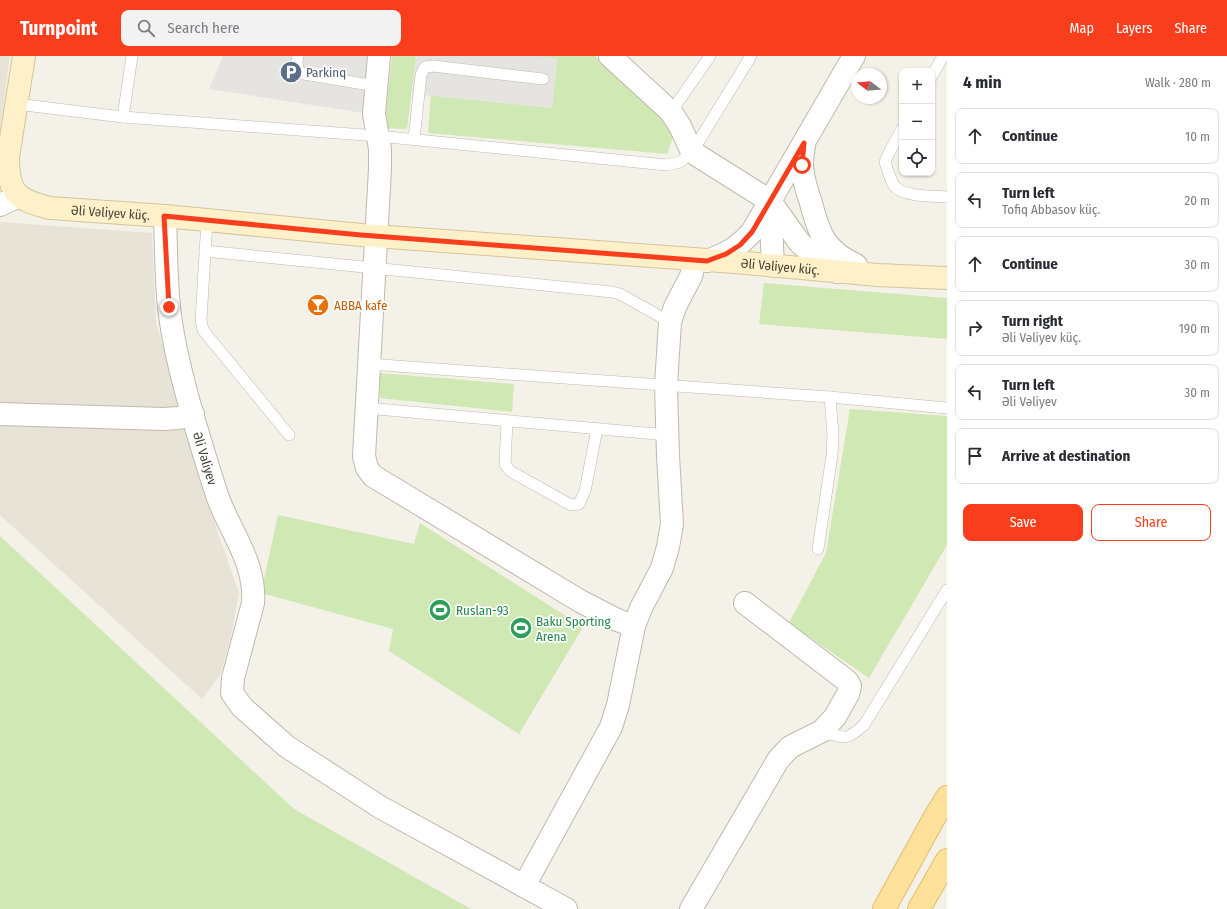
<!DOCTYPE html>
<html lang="en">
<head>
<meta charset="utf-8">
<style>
	:root { --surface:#fff; --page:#f2f2f3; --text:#2b2b33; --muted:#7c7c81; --line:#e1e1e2; --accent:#f83e1d }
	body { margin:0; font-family:"Fira Sans Condensed",sans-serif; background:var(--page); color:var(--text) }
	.controls { position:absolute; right:12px; top:12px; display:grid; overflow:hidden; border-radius:8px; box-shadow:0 1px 3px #0004 }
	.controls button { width:36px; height:36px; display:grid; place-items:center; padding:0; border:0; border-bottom:1px solid var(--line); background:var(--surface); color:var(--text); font:20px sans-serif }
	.compass { position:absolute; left:851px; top:12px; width:36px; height:36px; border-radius:50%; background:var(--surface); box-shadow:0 1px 3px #0004; rotate:286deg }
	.stop { position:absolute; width:12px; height:12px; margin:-9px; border:3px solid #f83e1d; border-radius:50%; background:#fff }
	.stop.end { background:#f83e1d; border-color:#fff; box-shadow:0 1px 4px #0008 }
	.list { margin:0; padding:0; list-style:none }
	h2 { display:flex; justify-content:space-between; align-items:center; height:52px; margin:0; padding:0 16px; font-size:17px }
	h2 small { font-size:13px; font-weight:400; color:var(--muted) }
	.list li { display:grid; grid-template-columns:26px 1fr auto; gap:12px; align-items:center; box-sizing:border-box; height:56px; margin:0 8px 8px; padding:0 8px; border:1px solid var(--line); border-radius:8px }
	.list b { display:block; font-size:15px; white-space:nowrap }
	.list p { margin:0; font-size:13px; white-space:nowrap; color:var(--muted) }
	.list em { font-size:13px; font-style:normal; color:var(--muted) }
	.actions { display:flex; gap:8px; padding:12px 16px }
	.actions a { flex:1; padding:9px 0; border:1px solid var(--accent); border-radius:8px; text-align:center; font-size:14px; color:var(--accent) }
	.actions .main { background:var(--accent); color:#fff }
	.icon { flex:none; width:22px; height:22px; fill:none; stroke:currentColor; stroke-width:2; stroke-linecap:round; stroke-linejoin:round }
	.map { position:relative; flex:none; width:947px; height:853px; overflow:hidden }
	header { display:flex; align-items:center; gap:24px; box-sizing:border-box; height:56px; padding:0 20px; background:var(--accent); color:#fff }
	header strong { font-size:19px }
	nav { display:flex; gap:22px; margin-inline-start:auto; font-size:14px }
	.search { width:280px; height:36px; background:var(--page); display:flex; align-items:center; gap:10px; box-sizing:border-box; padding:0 14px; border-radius:8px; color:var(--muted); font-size:15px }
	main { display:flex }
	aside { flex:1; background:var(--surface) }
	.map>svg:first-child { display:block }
</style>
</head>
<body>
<header>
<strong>Turnpoint</strong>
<div class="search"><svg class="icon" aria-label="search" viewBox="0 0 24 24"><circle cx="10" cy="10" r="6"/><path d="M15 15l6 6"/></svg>Search here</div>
<nav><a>Map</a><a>Layers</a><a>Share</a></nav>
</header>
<main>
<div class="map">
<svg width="947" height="853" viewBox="0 0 947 853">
	<rect width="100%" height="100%" fill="#f4f1e9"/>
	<!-- residential -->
	<g fill="#e8e3d7">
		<polygon points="0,0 10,0 0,74"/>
		<polygon points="0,166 152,177 156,267 217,474 239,537 230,585 220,619 202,643 0,459"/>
	</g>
	<!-- green -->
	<g fill="#d0e8b3">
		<polygon points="392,0 416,0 407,73 384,72"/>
		<polygon points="532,0 595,0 660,58 673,81 667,98 428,77 431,39 552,52 557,3"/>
		<polygon points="764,227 947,242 947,283 759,268"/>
		<polygon points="379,317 514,328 512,356 380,342"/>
		<polygon points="850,353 947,360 947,489 869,622 789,567 826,497"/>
		<polygon points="278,459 414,488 420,467 583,571 519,678 389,595 393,573 261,537"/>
		<polygon points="0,480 294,753 471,853 0,853"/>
	</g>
	<!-- parking -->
	<g fill="#e6e4e1">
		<polygon points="223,0 367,0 364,57 209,33"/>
		<polygon points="416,0 532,0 557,2 552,52 412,38"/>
	</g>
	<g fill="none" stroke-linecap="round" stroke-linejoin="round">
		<!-- lane casing -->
		<g stroke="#c0b9ac" stroke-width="12">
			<g id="lane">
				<polyline points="298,0 297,7 298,14 304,18 376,30"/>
				<polyline points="932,20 943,0"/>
				<polyline points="16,48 123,61 378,80 666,109 680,106 692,96 751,0"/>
				<polyline points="671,56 710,0"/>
				<polyline points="123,61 132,0"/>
				<path d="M902,73L890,95L885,106C887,112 891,125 894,130C904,141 933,140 947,141"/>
				<polyline points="414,83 421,19 425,11 433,10 543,23"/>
				<polyline points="207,164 201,264 203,274 289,379"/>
				<polyline points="205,195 612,236 620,238 670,266"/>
				<polyline points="368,308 830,341 947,352"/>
				<polyline points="366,352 668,379"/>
				<polyline points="507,365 505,408 510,415 571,449 579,448 585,435 597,373"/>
				<polyline points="818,493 832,399 833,378 830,341"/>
				<path d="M822,675C845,683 846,685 864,669L947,534"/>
			</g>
		</g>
		<!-- street casing -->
		<g stroke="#c0b9ac" stroke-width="24">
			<g id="street">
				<polyline points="379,0 374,58 380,93 380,113 364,400 367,412 373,420 580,545 617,564 634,570"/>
				<polyline points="610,0 671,56 680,70 692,96 770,145 799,186 813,199 837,216"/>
				<path d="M804,90C803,96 802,102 802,108C802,121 807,135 811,147C819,178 825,195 856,209"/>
				<polyline points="770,146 773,210"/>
				<polyline points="0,149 19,140"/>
				<path id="s1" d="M165,160C166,190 166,221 169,251C173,288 183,325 193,361C201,388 209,415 218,442C231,477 256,507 253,547L233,622L232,637L242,651L286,690L380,751L566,853"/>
				<path d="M707,205C728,197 736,193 752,176L854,0"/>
				<polyline points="0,358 163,363 179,362 193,358"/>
				<polyline points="524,830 611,671 618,649 634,570 641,552 662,512 668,491 672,468 668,400 666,329 670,266 675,251 691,220 695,204"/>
				<polyline points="691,853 778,704 790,691 822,675 835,661 848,638 850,630 847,625 745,547"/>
			</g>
		</g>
		<!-- secondary casing -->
		<g stroke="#d4c599" stroke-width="24">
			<g id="secondary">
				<path id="s2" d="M24,0L8,101C8,136 16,144 50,152L165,160L361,179L735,206L877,219L947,222"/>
			</g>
		</g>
		<!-- primary casing -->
		<g stroke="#e3be69" stroke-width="24">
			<g id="primary">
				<polyline points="884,853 933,764 947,741"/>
				<polyline points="919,853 947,804"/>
			</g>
		</g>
		<!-- lane -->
		<use href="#lane" stroke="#fff" stroke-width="11"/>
		<!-- street -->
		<use href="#street" stroke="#fff" stroke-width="22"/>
		<!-- secondary -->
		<use href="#secondary" stroke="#fef1ca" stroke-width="22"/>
		<!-- primary -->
		<use href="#primary" stroke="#fde19a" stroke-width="22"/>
	</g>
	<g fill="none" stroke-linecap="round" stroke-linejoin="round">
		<!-- route -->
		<polyline stroke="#f83e1d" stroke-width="5" points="169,251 164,160 361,179 707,205 726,198 740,189 752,176 804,87 802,109"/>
	</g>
	<!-- icons -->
	<defs>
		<g id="parking-disc" transform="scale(1.15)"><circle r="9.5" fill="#5c6f8a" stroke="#fff"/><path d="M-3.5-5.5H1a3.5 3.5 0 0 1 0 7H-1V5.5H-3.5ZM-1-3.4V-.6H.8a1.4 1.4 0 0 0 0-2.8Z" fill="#fff"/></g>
		<g id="bar-disc" transform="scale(1.15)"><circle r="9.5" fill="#e8710a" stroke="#fff"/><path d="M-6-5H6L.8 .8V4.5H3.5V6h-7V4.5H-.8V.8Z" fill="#fff"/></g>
		<g id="stadium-disc" transform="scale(1.15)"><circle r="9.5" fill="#2e9e5b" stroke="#fff"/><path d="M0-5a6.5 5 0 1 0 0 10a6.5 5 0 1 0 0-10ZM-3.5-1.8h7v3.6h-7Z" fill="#fff"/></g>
	</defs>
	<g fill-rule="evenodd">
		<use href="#parking-disc" x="291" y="16"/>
		<use href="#bar-disc" x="318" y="249"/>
		<use href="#stadium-disc" x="440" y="554"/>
		<use href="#stadium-disc" x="521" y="572"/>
	</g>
	<g text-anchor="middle" stroke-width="3.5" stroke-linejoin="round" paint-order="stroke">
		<!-- service labels -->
		<g font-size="13" fill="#4e5e75" stroke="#fff" text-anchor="start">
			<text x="306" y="21">Parkinq</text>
		</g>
		<!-- street labels -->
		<g font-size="13" fill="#484237" stroke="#fff">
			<text dy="5" stroke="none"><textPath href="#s2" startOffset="238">Əli Vəliyev küç.</textPath></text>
			<text dy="5" stroke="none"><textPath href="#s2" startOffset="910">Əli Vəliyev küç.</textPath></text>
			<text dy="5" stroke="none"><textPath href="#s1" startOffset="247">Əli Vəliyev</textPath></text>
		</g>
		<!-- food labels -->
		<g font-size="13" fill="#c56008" stroke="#fff" text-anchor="start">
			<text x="334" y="254">ABBA kafe</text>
		</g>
		<!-- leisure labels -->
		<g font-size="13" fill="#27864d" stroke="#fff" text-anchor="start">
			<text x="456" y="559">Ruslan-93</text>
			<text x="536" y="570">Baku Sporting<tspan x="536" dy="15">Arena</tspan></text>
		</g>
	</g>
</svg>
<div class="controls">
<button>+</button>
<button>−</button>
<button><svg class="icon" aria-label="locate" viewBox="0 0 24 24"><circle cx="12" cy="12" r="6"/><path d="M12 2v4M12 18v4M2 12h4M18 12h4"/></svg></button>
</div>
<svg class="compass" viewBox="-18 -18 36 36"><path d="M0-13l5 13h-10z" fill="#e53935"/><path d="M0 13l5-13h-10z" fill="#7c7c81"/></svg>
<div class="stop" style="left:802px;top:109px"></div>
<div class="stop end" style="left:169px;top:251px"></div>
</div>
<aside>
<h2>4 min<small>Walk · 280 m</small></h2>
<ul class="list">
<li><svg class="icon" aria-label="ahead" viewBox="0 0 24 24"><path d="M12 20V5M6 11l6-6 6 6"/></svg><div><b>Continue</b></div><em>10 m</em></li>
<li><svg class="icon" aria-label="left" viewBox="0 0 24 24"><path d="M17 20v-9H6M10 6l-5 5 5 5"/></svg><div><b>Turn left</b><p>Tofiq Abbasov küç.</p></div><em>20 m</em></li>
<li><svg class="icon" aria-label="ahead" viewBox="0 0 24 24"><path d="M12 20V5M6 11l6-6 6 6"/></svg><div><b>Continue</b></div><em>30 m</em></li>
<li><svg class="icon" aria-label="right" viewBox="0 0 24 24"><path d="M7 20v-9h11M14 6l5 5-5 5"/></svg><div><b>Turn right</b><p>Əli Vəliyev küç.</p></div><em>190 m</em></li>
<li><svg class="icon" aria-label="left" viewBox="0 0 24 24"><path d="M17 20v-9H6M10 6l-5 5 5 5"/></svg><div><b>Turn left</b><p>Əli Vəliyev</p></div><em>30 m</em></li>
<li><svg class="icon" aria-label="arrive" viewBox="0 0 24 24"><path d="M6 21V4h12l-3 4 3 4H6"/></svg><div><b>Arrive at destination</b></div></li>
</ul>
<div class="actions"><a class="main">Save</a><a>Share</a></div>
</aside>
</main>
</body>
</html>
